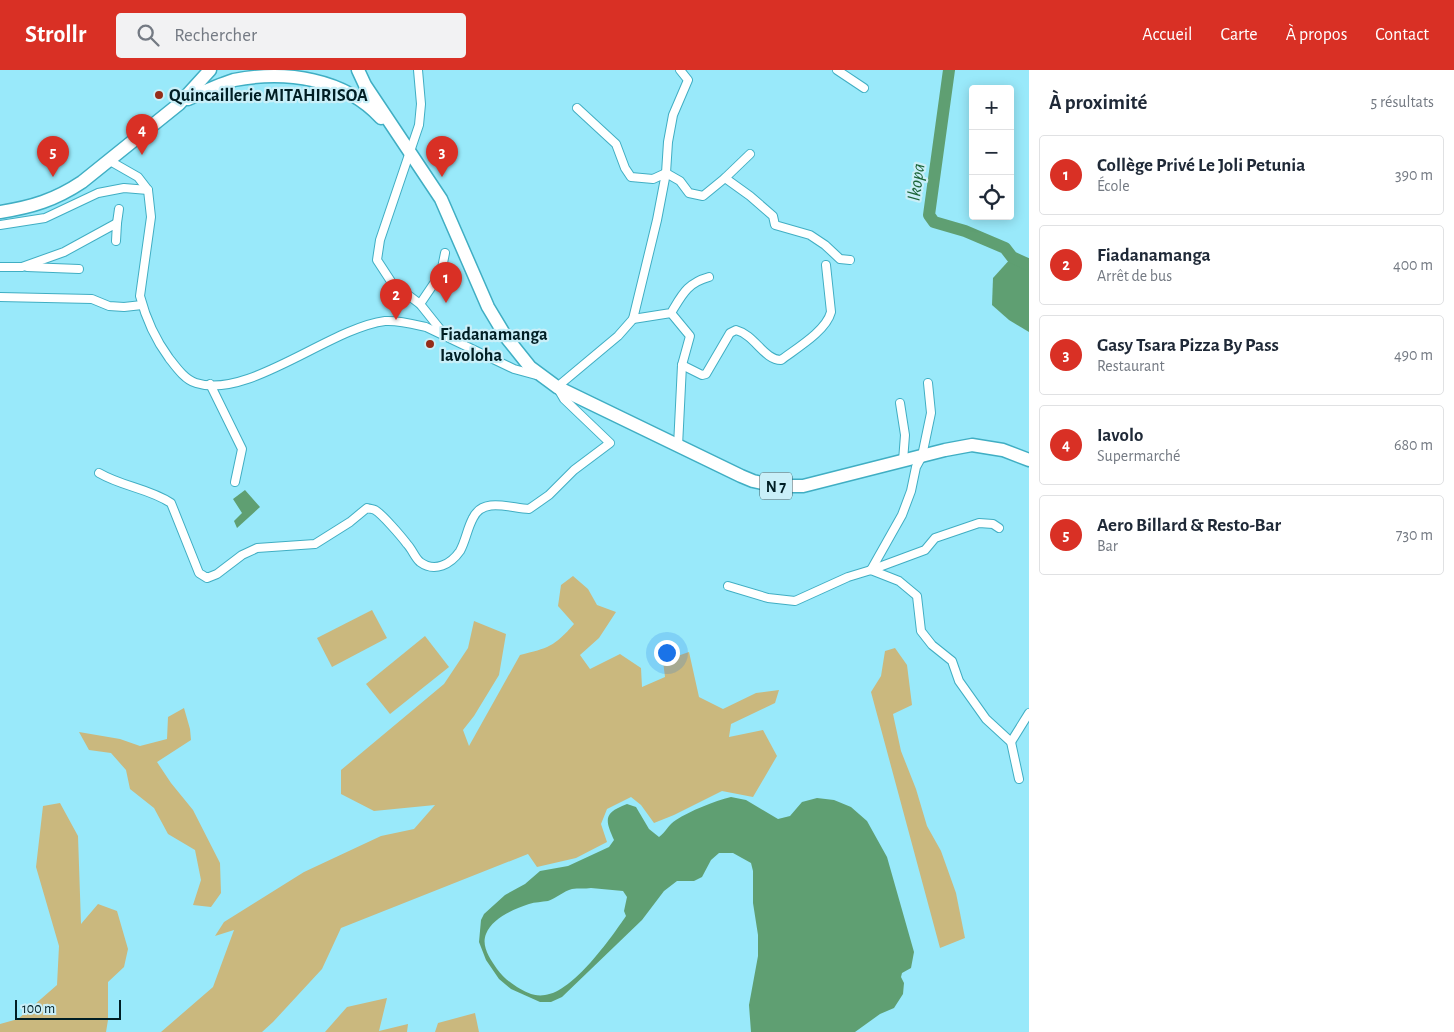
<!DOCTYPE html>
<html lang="fr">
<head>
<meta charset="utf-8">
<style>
	:root { --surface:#fff; --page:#f2f2f3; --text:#1f2937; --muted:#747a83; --line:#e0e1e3; --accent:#d93025 }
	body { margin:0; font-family:"Alegreya Sans",sans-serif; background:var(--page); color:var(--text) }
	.controls { position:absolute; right:15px; top:15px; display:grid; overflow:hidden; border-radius:5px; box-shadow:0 2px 12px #0003 }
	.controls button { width:45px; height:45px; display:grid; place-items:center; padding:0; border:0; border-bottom:1px solid var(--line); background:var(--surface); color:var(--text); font:25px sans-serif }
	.scale { position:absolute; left:15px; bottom:12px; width:106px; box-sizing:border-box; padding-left:5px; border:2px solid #001e24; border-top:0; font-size:14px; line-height:18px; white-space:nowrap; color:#001e24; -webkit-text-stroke:4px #c9eff8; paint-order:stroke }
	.you { position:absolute; left:666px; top:582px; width:18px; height:18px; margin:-12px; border:4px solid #fff; border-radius:50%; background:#1a73e8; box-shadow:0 0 0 8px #1a73e833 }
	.badge { display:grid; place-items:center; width:32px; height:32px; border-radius:50%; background:var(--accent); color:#fff; font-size:16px; font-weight:700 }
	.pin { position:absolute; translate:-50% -41px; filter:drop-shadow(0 1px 2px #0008) }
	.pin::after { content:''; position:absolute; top:26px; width:18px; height:15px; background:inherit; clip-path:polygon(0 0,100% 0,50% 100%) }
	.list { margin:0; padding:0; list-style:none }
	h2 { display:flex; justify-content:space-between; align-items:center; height:65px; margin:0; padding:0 20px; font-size:21px }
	h2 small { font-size:16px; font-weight:400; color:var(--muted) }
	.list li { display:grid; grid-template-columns:32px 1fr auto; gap:15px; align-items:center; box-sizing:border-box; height:80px; margin:0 10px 10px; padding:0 10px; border:1px solid var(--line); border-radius:5px }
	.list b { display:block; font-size:19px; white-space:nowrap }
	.list p { margin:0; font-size:16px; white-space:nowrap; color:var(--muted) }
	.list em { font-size:16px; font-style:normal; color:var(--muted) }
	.icon { flex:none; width:28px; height:28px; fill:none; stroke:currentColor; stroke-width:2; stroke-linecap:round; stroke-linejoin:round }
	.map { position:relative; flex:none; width:1029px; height:962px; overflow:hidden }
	header { display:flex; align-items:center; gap:30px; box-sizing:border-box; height:70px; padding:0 25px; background:var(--accent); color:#fff }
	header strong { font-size:24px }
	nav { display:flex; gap:28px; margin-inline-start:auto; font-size:18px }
	.search { width:350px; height:45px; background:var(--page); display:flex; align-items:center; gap:12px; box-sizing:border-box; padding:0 18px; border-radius:5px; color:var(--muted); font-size:19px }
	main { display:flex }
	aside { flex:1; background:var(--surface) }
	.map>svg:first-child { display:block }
</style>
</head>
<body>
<header>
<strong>Strollr</strong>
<div class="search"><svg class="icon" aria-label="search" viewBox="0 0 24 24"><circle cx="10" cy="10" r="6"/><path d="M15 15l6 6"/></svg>Rechercher</div>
<nav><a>Accueil</a><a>Carte</a><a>À propos</a><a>Contact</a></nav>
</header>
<main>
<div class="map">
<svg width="1029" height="962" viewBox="0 0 1029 962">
	<rect width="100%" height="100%" fill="#99e9fa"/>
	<!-- green -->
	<g fill="#cab87e">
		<path d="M573,506L588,519L597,535L616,542L599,568L580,585L590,599L620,584L641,598L642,617L665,607L663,591L689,582L699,627L723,639L756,623L779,620L775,633L731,654L729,667L763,660L777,686L753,727L722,721L674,745L654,753L641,735L631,727L607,739L601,754L607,772L576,788L537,797L528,784L341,858L322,899L273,952L262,962H161L213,917L234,860L215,866L224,852L304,802L381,766L414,759L435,735L374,741L341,724V700L444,614L468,578L474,551L506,564L499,605L474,646L463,660L469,676L520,585C548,578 554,577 574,554L558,536L561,515Z"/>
		<polygon points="372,540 387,568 332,597 317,568"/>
		<polygon points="425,566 449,597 390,644 366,614"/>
		<polygon points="895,578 907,595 912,635 893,644 901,681 916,719 927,756 941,781 956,823 965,868 940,878 871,622 881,606 885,581"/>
		<polygon points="184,638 190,659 191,670 157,692 171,713 193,740 220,793 221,823 211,837 193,835 201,810 195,780 168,764 154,738 130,719 126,700 111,683 89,680 79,662 120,669 140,676 167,669 168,647"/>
		<polygon points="60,733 78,766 81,854 98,834 117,841 128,879 124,897 108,912 108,950 106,962 0,962 0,954 18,949 57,915 59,876 36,797 43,736"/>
		<polygon points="387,928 379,961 408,954 407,962 325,962 347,937"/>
		<polygon points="475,943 479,962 435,962 438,953"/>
	</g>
	<!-- water -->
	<g fill="#5f9f72" fill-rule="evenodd">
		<polygon points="1012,187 1029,188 1029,262 1009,250 992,235 993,208"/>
		<polygon points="245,420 260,437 237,458 234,451 242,443 233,429"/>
		<path d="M731,727L746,730L778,749L790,746L802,732L817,728L834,730L851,737L867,751L887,787L914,882L911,898L902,903L901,907L904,913L903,924L894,938L880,944L855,962H751L749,935L758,886V865L753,833V801L751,793L733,783H719L711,790L702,807L694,811H677L664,821L642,850L562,927L551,932H540L511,919L499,909L486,890L479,872L481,850L484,844L505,825L525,814L540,801L568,796L609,777L614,770C605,750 603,743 627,734L636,737L649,759L659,767C665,763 669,754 676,750C690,741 714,731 731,727ZM591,818L623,821L627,827L624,841L626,846C611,868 573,922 545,925C535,927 525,922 517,917C509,912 502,906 497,899C490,889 481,876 486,864C492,848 514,839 529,834C535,832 542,832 548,831C556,828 564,821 572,819C578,818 585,819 591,818Z"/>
	</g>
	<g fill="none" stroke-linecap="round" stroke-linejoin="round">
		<!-- river -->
		<polyline stroke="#5f9f72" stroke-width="12" points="949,0 929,145 934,152 965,161 1005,178 1012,187 1029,195"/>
		<!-- street casing -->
		<g stroke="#40aec3" stroke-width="10">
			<g id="street">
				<polyline points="418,0 421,34 419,55 380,170 377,190 392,213 420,234 444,264"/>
				<polyline points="837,0 864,18"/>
				<polyline points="577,38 616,74 625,98 631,107 653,109 666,103 680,111 689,123 703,126 725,108 750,126 773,146 775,155 810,165 825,175 840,189 850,190"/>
				<path d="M110,91L138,107L148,120L151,147L140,226C146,249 155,269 169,288C176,297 185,310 196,313C248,330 330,258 385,251C398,250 413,254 426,257L514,299L536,305"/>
				<polyline points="725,108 750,84"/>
				<polyline points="117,153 119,139"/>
				<polyline points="0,155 45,148 98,123 124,118 148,120"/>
				<polyline points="0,197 22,197 64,182 117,153 116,171"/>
				<polyline points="27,197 79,199"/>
				<polyline points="0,227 92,229 109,236 124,237 142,235"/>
				<polyline points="420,234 441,203 445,183"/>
				<polyline points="671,243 690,266 682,295 678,376"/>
				<path d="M633,249L671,243C682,225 687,213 709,207"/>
				<path d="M682,295L702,305L706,304L730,263L736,260C755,265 764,290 781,290C797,278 826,261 831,242L826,195"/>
				<polyline points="210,314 242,379 235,412"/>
				<polyline points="900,333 905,365 903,391"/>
				<path d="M99,403C123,417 148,418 171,433L199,503L207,508L217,504L242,485L257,478L315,474L350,452L367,438C370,439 373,439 375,440C382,444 401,466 407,474C412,479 415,488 420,492C435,503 451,494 460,481C466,470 467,459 473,448C483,427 510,438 529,439L549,425L574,400L610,373L564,329L557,317L618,266L633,249L657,150L666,103L668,72L673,45L688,10L680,0"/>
				<polyline points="871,500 902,445 911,421 916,397 922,386 931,343 928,313"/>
				<polyline points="871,500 925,480 935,468 979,453 993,454 999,458"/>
				<polyline points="728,516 768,528 795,531 848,507 871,500 899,511 917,526 921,561 932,575 952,591 959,611 986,649 1011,672 1019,709"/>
				<polyline points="1011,672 1029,643"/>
			</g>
		</g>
		<!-- primary casing -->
		<g stroke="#40aec3" stroke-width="15">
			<g id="primary">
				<polyline points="358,0 365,15 441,129 488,237 506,267 530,297 557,317 741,406 753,411 776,416 803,416 945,380 972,375 1003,380 1029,390"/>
				<path d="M188,29C203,22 218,15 234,10C286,0 344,8 381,48"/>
				<path d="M0,142C32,137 55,130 82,112L179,34L210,0"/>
			</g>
		</g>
		<!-- street -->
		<use href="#street" stroke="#fff" stroke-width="8"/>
		<!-- primary -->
		<use href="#primary" stroke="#fff" stroke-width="12"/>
	</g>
	<!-- markers -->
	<g fill="#952c18" stroke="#c9eff8" stroke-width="2">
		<circle cx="159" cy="25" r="5"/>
		<circle cx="430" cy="274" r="5"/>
	</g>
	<g text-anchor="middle" stroke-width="4.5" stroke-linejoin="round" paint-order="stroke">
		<!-- shield labels -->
		<rect fill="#c9eff8" stroke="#3c5d64" stroke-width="1" x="760" y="402.5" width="32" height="27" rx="4"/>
		<g font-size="16" font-weight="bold" fill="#001e24">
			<text x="776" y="422">N 7</text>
		</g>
		<!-- poi labels -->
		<g font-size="18" font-weight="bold" fill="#001e24" stroke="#c9eff8" text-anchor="start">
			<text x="169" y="31">Quincaillerie MITAHIRISOA</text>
			<text x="440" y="270">Fiadanamanga<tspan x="440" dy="21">Iavoloha</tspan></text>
		</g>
		<!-- water labels -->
		<g font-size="19" font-style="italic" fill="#1d6539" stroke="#c9eff8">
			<text transform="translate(915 112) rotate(-82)" y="7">Ikopa</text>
		</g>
	</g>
</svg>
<div class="controls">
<button>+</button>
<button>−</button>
<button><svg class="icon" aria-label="locate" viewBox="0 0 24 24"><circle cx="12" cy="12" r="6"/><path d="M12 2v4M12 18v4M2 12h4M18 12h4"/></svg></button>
</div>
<div class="scale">100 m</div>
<div class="you"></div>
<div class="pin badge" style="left:446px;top:233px">1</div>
<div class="pin badge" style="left:396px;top:250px">2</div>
<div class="pin badge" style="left:442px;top:107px">3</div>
<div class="pin badge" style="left:142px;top:85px">4</div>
<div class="pin badge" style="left:53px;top:107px">5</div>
</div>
<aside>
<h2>À proximité<small>5 résultats</small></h2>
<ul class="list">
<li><span class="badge">1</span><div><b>Collège Privé Le Joli Petunia</b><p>École</p></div><em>390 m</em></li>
<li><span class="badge">2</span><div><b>Fiadanamanga</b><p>Arrêt de bus</p></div><em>400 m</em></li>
<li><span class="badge">3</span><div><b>Gasy Tsara Pizza By Pass</b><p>Restaurant</p></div><em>490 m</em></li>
<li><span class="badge">4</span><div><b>Iavolo</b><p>Supermarché</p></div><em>680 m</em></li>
<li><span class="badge">5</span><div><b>Aero Billard &amp; Resto-Bar</b><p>Bar</p></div><em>730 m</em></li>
</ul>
</aside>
</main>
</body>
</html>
